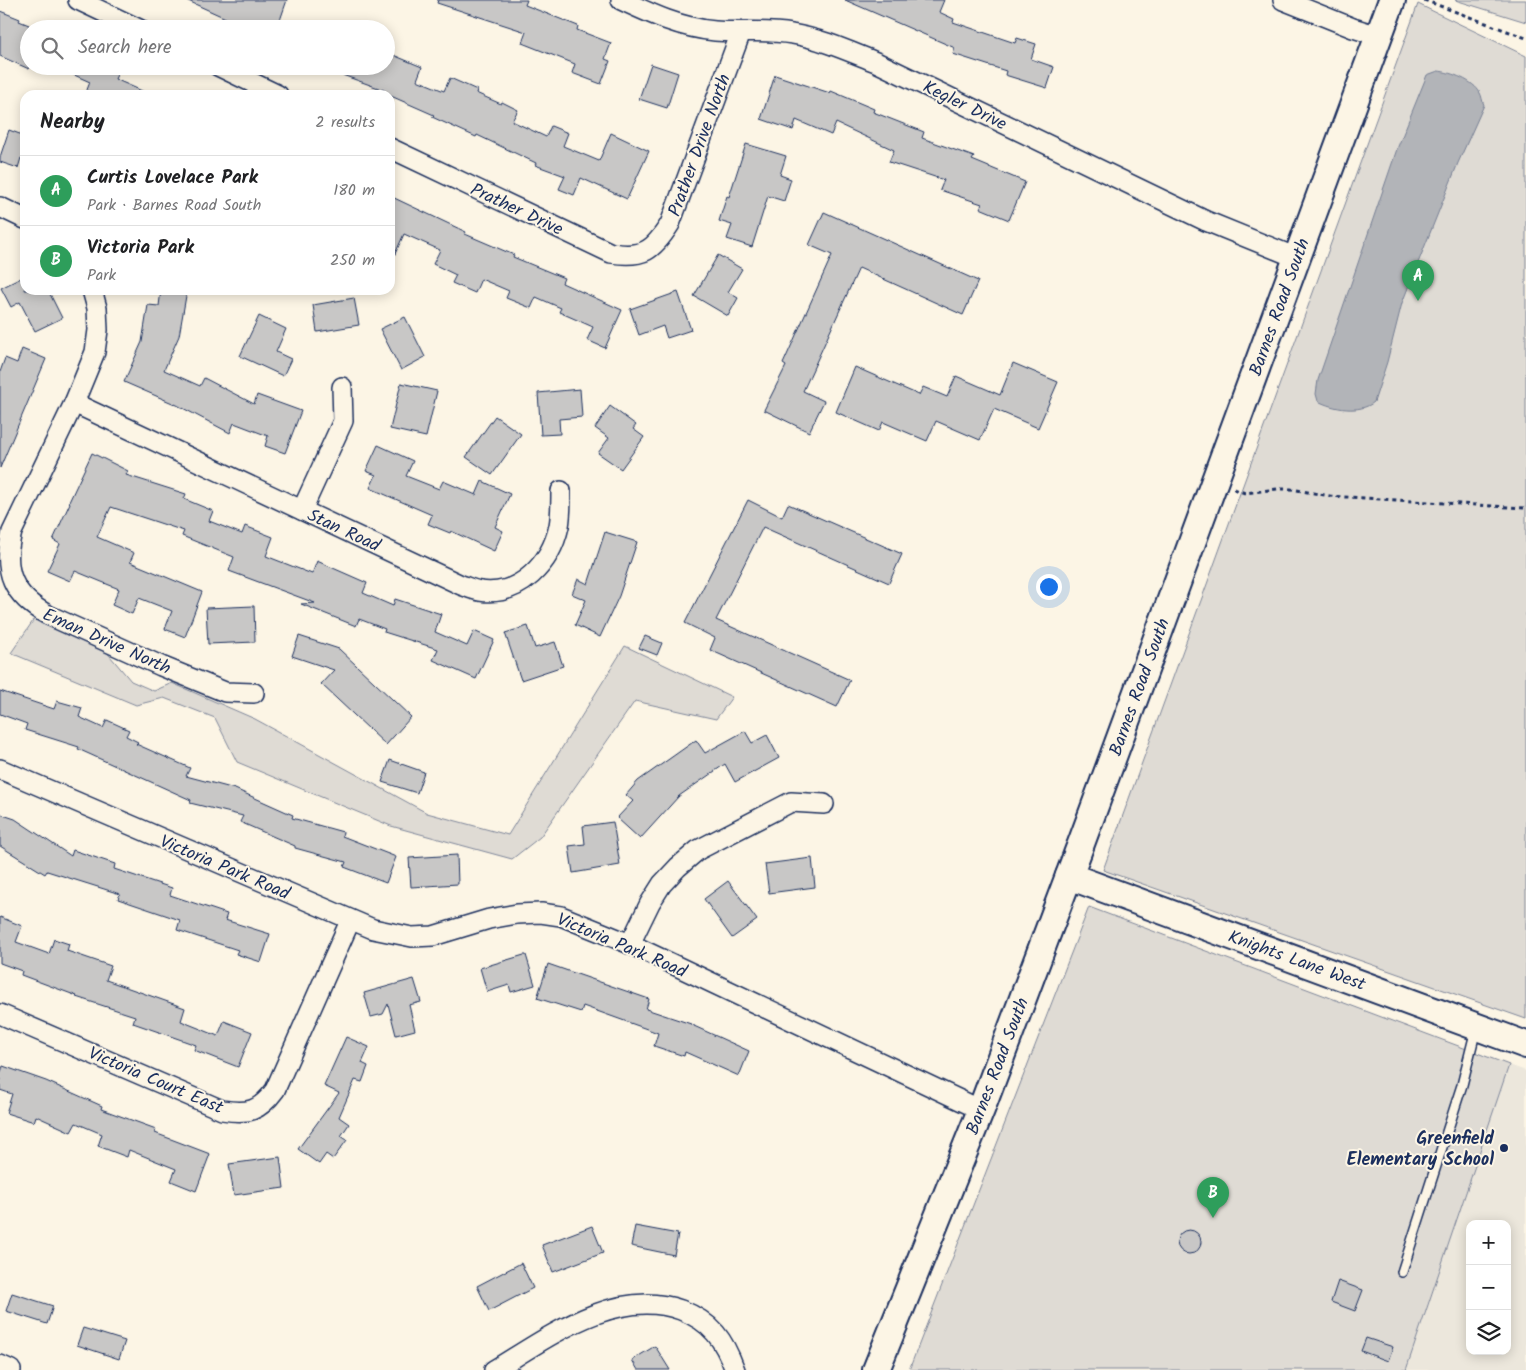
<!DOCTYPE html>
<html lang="en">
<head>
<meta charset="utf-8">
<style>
	:root { --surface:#fff; --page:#f2f2f2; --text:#202124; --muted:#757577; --line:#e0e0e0; --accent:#1b2f5e }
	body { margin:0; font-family:Kalam,sans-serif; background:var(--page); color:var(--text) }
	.controls { position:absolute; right:15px; bottom:15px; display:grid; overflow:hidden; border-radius:10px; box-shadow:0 2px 12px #0003 }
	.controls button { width:45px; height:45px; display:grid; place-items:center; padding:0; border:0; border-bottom:1px solid var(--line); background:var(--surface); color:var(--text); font:25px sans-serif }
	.you { position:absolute; left:1048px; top:586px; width:18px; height:18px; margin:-12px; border:4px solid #fff; border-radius:50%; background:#1a73e8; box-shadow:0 0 0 8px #1a73e833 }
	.badge { display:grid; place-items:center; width:32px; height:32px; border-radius:50%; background:var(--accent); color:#fff; font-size:16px; font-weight:700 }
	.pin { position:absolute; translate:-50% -41px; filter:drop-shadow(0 1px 2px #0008) }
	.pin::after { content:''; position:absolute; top:26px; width:18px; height:15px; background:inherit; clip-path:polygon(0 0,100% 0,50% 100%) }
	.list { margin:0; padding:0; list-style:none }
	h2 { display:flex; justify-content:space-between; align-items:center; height:65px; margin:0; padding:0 20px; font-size:21px }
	h2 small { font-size:16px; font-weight:400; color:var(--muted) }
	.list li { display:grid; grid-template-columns:32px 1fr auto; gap:15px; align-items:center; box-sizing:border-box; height:70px; padding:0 20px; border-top:1px solid var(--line) }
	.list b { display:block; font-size:19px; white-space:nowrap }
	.list p { margin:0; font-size:16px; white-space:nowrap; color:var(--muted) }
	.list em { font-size:16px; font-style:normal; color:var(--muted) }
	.icon { flex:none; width:28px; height:28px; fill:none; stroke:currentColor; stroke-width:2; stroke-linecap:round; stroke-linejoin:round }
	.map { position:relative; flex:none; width:1526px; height:1370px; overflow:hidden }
	.search { position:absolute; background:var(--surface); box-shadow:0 2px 12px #0003; left:20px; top:20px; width:375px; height:55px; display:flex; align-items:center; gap:12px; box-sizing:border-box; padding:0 18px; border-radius:28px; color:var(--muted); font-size:19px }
	.panel { position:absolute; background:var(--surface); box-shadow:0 2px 12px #0003; left:20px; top:90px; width:375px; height:205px; border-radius:15px }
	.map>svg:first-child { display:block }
</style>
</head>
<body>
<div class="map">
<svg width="1526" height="1370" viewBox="0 0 1526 1370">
	<rect width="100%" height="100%" fill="#fcf5e5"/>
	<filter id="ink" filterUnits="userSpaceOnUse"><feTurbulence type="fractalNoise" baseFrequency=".02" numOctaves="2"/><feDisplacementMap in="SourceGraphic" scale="10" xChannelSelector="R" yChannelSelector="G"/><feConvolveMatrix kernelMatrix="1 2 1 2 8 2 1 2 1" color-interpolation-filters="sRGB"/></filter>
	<g filter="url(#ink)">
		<!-- built -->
		<path fill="#ece7dc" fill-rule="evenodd" d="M1509,1065L1526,1071V1370H1406ZM1470,1224H1507V1351H1470Z"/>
		<!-- green -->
		<g fill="#dfdbd4" stroke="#7d8599">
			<polygon points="1455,0 1526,0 1526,22"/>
			<polygon points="1418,4 1526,56 1526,1019 1103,870"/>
			<polygon points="35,618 105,650 131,681 154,691 172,683 255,719 427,813 508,835 625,646 732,697 716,719 635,701 540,837 512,859 391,826 237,762 215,718 164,698 136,705 11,653"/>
			<polygon points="1089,907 1509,1065 1406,1370 909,1370"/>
		</g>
		<!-- water -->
		<path fill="#b2b4b8" stroke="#767f94" d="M1438,71C1451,72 1474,81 1480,93C1482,96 1482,101 1484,105L1458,163L1402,303L1387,362L1374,402C1360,414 1333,409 1318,401L1316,394L1318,380L1397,149L1427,75Z"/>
		<!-- building -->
		<g fill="#c8c7c6" stroke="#1b2f5e">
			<polygon points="186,0 287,0 277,29 243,29 229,23 230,20"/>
			<polygon points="438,0 527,0 525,5 578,26 577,30 611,43 605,59 610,61 601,84 572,73 575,64 522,43 526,32 437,3"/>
			<polygon points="845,0 944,0 939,12 954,19 953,22 1015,43 1017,38 1036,44 1031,59 1054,67 1047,88 1005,75 1006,71 953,54 955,48"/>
			<polygon points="0,11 20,19 19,21 29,25 29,69 0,56"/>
			<polygon points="386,52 422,67 417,80 444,91 450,78 477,90 476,93 501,104 502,102 518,110 512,121 546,137 551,126 568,133 563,146 599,161 611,133 649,151 627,199 581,178 574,195 559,189 565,176 535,165 536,163 477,135 476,137 432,117 434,115 384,93 384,90 323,68 323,66 386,66"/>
			<polygon points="651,64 678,73 667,108 639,99"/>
			<polygon points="54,66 121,66 115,79 151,95 85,95 90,82"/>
			<polygon points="775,75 830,93 831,91 874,109 873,112 924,132 922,138 974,157 972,160 1025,182 1009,220 980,208 982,204 940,190 944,180 889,162 894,150 836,123 831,135 796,120 793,130 761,119"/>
			<polygon points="9,130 25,136 25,159 21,158 18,168 0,162 0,157"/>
			<polygon points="746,144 786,156 780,175 791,179 784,201 768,196 752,247 727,239 732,225 719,221 727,196 729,197"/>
			<polygon points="390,196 466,232 465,234 514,255 513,257 564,278 562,283 622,310 605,348 587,340 593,327 559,312 561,308 536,297 531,308 506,298 509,291 481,279 475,293 452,283 456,275 433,264 440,250 404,234 390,265"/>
			<polygon points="824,212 978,281 963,315 859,268 803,391 824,401 809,432 764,410 786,366 783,364 832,255 809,245"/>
			<polygon points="718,255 742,269 728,292 738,298 728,316 694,296"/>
			<polygon points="25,276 25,290 48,290 62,318 35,331 20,302 11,307 1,288"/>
			<polygon points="161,290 187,290 179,336 164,370 200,386 204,378 254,404 257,395 301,411 285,453 265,446 268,436 234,423 230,433 177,405 124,382 142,342 148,305 159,306"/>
			<polygon points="678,292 691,330 667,338 663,326 639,335 630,309"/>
			<polygon points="354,298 359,325 317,332 313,305"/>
			<polygon points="259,316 286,329 276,352 291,359 283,376 240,356"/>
			<polygon points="405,317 425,357 401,370 380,329"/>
			<polygon points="22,349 46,359 0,468 0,372 5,358 17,363"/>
			<polygon points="1013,363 1058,382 1038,428 994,409 980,440 936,421 927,441 883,422 879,431 836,412 855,367 919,395 923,387 947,397 956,376 1000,395"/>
			<polygon points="401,383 437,391 426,437 390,429"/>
			<polygon points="580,389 582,417 559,419 560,434 541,435 538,393"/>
			<polygon points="610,406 636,425 633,429 644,437 621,469 598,453 609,438 595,428"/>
			<polygon points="495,416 521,434 492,475 466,457"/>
			<polygon points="378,445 413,461 406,476 439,489 443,481 476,495 482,481 510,494 495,527 503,531 494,551 451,531 450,533 428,524 432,515 370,488 376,475 366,471"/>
			<polygon points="92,453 128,471 126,475 186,494 184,499 213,511 209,521 242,534 245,526 273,537 266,556 312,574 317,561 367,583 363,593 393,606 395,599 441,614 435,632 467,646 474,631 494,640 476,679 433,660 438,649 384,632 385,629 359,619 356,626 301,604 315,603 229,571 234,557 182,536 184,531 111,507 97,537 134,553 130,562 202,592 185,637 165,629 172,611 139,598 132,614 112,605 119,589 75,571 70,581 47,571 60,544 53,540 70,503 69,502"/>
			<polygon points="748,500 782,517 788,504 902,554 889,583 763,527 716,620 850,680 837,707 710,650 715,638 685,623"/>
			<polygon points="605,532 637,542 619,596 600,637 575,625 586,600 572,594 578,579 588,584"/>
			<polygon points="254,606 255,642 208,644 206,608"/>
			<polygon points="528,626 535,648 555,642 563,666 521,680 505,633"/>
			<polygon points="299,636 339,649 411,717 386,745 321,684 334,670 292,656"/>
			<polygon points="645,636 662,643 657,655 639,648"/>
			<polygon points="0,691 54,709 57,701 82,708 79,717 103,728 107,720 129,730 126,736 138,742 136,744 190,768 186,776 235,789 293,815 292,818 343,832 342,836 396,857 386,883 344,867 346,862 295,848 295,846 240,822 243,816 190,803 191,800 78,749 79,747 25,730 27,724 0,714"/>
			<polygon points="745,731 752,743 767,735 779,758 735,782 725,764 679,796 640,839 617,818 633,801 626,795 638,781 696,740 705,753"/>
			<polygon points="390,760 424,772 417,793 382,782"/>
			<polygon points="0,814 15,819 71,856 73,850 115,864 114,869 172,888 170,895 227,914 225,920 270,934 261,962 236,954 238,950 177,930 180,920 118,899 120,894 47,871 45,874 0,846"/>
			<polygon points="613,822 620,865 573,873 569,846 585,844 583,826"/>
			<polygon points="457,855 458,884 411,887 409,858"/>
			<polygon points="812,858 815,887 769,893 765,864"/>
			<polygon points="728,881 757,920 732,938 704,899"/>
			<polygon points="0,917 22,926 16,942 49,954 54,939 69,944 67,951 111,966 106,980 185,1008 181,1021 218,1036 224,1021 252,1032 238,1067 194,1050 196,1045 133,1023 135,1016 76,997 77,996 21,975 22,971 0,963"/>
			<polygon points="524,955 526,955 535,985 511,992 509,985 487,992 480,968"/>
			<polygon points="548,964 649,999 646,1009 694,1025 694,1026 749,1051 739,1076 685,1052 684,1056 654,1046 658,1033 583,1006 581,1012 537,998"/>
			<polygon points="414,979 421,1002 409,1005 415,1030 396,1035 388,1004 383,1014 371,1017 364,993"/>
			<polygon points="346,1037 369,1047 362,1063 368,1066 362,1082 355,1080 339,1117 349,1124 341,1136 347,1140 333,1159 326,1154 319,1164 298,1149 339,1093 324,1086"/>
			<polygon points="3,1066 46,1081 102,1106 101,1109 156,1129 155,1133 210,1154 196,1191 171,1181 176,1169 129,1150 127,1157 98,1146 102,1134 76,1123 71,1132 36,1116 34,1122 6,1113 12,1094 0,1090 0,1075"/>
			<polygon points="280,1157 284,1188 234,1195 229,1164"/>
			<polygon points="592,1226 603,1253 553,1272 542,1245"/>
			<polygon points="635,1226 678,1234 674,1255 631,1246"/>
			<circle cx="1189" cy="1242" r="12"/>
			<polygon points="521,1263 533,1288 489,1311 477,1286"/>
			<polygon points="1338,1281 1363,1290 1355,1311 1331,1302"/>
			<polygon points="12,1293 53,1306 47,1324 6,1311"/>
			<polygon points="83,1328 125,1341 119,1359 77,1345"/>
			<polygon points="1366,1338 1393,1347 1388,1361 1361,1351"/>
			<polygon points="655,1346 670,1370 638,1370 632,1360"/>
		</g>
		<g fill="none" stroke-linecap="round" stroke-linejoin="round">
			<!-- lane casing -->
			<g stroke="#1b2f5e" stroke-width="12">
				<polyline id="lane" points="1402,1272 1462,1085 1476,1029"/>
			</g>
			<!-- street casing -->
			<g stroke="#1b2f5e" stroke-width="22">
				<g id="street">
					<polyline points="78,0 139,29"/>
					<path d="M621,0C651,14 681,28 715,31C741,33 767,29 792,34C822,39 848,51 876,62L1206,221L1297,258"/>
					<polyline points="1283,0 1353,28 1379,36"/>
					<polyline points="218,66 278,95"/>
					<path d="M390,148L611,253C643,258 653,251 670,224L741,32"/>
					<polyline points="0,207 25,219"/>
					<path d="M92,290L97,308L98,330L95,352L74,403L12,532C2,571 13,596 48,615L161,666L225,692L254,693"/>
					<path d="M74,403L461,585C467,587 473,590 480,591C520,597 551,563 559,526C561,515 561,502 561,491"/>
					<polyline points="302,510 343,421 342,387"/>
					<polyline points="0,769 373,929 412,937 433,936 489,919 517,914 541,913 561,916 630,944 981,1110"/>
					<polyline points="630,944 650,903 662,884 678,867 698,850 791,802 824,804"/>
					<path d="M0,1014L222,1110C248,1114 259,1112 275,1090L350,921"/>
					<polyline points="0,1365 11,1370"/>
					<path d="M494,1370C547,1338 616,1286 681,1310C712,1322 724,1340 735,1370"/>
				</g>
			</g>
			<!-- secondary casing -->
			<g stroke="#1b2f5e" stroke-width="30">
				<g id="secondary">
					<polyline points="1069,876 1526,1045"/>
					<polyline points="876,1370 981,1110 1082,841 1392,0"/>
				</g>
			</g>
			<!-- path -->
			<g stroke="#1b2f5e" stroke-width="3" stroke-dasharray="4 4" stroke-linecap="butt">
				<polyline points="1424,0 1526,38"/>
				<polyline points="1234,489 1245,493 1278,489 1291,489 1330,496 1526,508"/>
			</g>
			<!-- lane -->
			<use href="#lane" stroke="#fcf5e5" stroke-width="9"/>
			<!-- street -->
			<use href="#street" stroke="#fcf5e5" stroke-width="19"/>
			<!-- secondary -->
			<use href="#secondary" stroke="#fcf5e5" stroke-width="26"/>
		</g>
	</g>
	<!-- markers -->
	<circle fill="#1b2f5e" stroke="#fcf5e5" stroke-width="2" cx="1504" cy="1148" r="5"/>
	<g text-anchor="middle" stroke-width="4" stroke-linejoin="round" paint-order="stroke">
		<!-- street labels -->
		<g font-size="18" fill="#1b2f5e" stroke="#fcf5e5">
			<text transform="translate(965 105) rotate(26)" y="6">Kegler Drive</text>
			<text transform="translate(699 145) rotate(-70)" y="6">Prather Drive North</text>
			<text transform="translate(517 209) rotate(25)" y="6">Prather Drive</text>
			<text transform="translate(1279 307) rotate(-70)" y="6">Barnes Road South</text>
			<text transform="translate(344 530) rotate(25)" y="6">Stan Road</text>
			<text transform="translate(107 641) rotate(24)" y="6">Eman Drive North</text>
			<text transform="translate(1139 687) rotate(-70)" y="6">Barnes Road South</text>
			<text transform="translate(225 867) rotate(23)" y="6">Victoria Park Road</text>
			<text transform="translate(622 945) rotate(23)" y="6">Victoria Park Road</text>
			<text transform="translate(1297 960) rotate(20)" y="6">Knights Lane West</text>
			<text transform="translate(997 1066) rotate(-69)" y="6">Barnes Road South</text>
			<text transform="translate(156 1080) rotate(23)" y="6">Victoria Court East</text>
		</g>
		<!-- poi labels -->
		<g font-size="18" font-weight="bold" fill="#1b2f5e" stroke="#fcf5e5" text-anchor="end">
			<text x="1494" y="1144">Greenfield<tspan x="1494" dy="21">Elementary School</tspan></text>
		</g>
	</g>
</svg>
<div class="controls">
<button>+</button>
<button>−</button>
<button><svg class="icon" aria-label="layers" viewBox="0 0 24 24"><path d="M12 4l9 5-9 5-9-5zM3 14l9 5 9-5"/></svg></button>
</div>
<div class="you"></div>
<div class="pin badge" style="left:1418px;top:301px;background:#2e9e5b">A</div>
<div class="pin badge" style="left:1213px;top:1218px;background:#2e9e5b">B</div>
<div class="search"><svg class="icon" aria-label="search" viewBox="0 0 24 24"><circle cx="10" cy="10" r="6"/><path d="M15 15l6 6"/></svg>Search here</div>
<section class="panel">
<h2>Nearby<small>2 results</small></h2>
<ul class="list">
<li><span class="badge" style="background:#2e9e5b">A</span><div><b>Curtis Lovelace Park</b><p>Park · Barnes Road South</p></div><em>180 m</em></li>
<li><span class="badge" style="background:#2e9e5b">B</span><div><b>Victoria Park</b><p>Park</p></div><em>250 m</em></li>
</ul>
</section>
</div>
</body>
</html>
